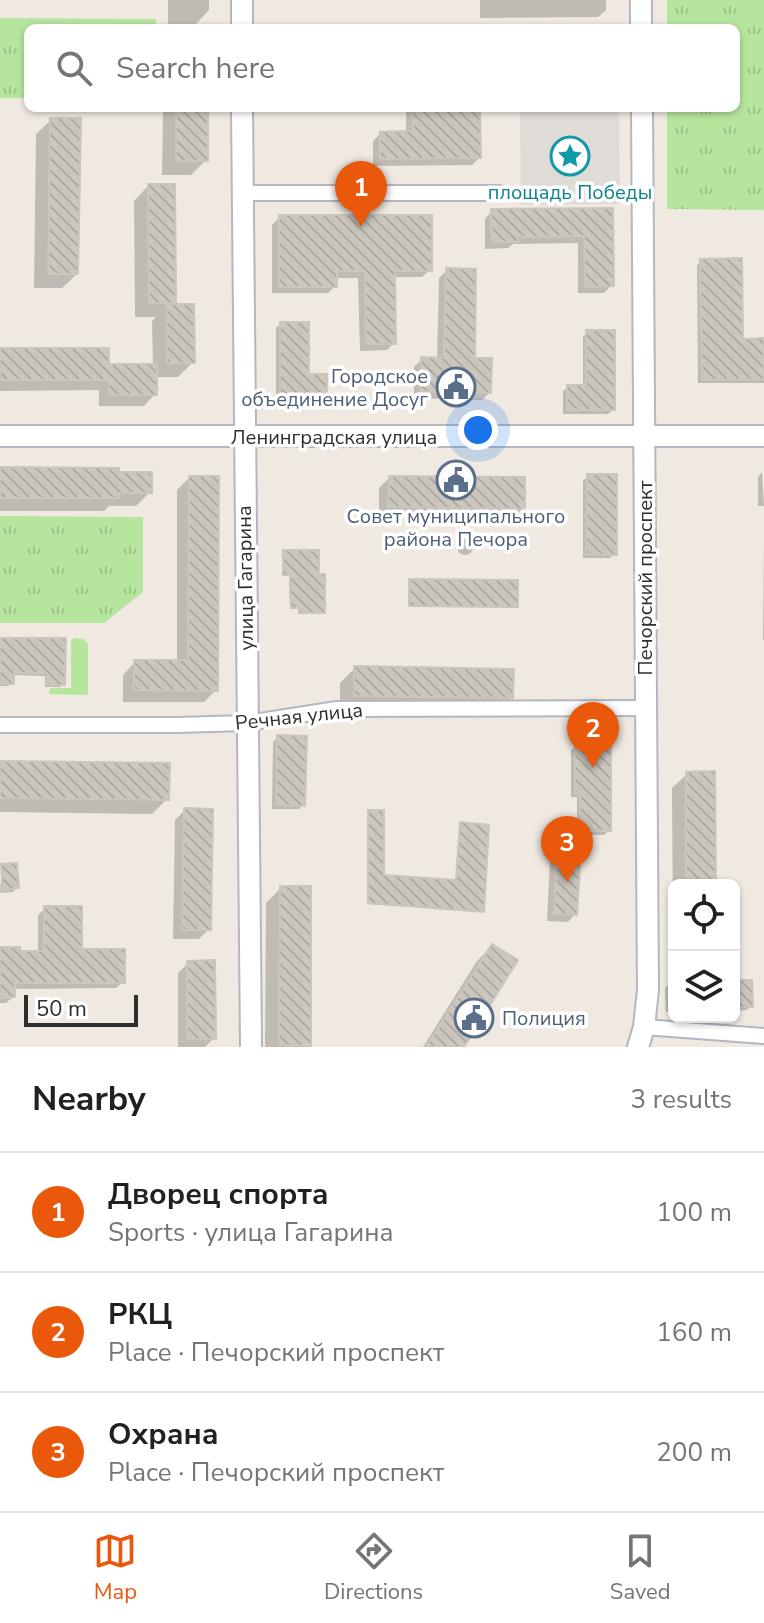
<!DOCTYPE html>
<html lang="en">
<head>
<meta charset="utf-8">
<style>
	:root { --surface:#fff; --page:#f2f2f2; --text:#202124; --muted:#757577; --line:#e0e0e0; --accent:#ea580c }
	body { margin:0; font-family:"Nunito Sans",sans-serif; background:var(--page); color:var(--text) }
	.controls { position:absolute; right:24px; bottom:24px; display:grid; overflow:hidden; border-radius:12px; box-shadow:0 2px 6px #0004 }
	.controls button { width:72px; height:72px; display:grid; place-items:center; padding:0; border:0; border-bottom:2px solid var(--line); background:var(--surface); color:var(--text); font:40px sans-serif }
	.scale { position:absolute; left:24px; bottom:20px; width:114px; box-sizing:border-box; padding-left:8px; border:4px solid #2e2e2e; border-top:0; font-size:22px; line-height:28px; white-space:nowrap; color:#2e2e2e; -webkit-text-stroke:6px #fff; paint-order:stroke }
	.you { position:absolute; left:478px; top:430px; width:28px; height:28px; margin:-20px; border:6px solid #fff; border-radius:50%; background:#1a73e8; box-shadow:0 0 0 12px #1a73e833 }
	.badge { display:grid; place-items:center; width:52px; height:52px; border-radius:50%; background:var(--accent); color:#fff; font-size:26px; font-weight:700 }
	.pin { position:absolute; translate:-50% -66px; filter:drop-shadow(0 2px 4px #0008) }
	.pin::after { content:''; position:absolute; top:42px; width:28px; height:24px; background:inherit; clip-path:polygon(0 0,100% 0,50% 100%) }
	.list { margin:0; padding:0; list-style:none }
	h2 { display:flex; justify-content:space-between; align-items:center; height:104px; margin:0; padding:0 32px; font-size:34px }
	h2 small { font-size:26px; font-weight:400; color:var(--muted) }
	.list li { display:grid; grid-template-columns:52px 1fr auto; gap:24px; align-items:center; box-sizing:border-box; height:120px; padding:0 32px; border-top:2px solid var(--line) }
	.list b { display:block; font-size:30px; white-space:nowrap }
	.list p { margin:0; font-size:26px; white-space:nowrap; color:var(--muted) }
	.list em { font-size:26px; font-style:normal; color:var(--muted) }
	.icon { flex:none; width:44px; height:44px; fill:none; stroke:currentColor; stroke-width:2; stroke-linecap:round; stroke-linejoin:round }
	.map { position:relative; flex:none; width:764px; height:1047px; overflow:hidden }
	.search { position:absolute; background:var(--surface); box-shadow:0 2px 6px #0004; left:24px; right:24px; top:24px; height:88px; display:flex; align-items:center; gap:20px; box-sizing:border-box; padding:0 28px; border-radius:12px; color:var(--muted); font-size:30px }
	.sheet { height:464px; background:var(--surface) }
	nav { display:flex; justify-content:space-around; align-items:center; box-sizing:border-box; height:112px; border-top:2px solid var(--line); background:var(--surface); font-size:22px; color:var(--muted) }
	nav a { display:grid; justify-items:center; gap:4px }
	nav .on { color:var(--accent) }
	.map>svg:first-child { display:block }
</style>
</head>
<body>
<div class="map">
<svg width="764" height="1047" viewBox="0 0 764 1047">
	<defs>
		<pattern id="park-tufts" width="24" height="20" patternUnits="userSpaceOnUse" patternTransform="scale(2)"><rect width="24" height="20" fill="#b6e59e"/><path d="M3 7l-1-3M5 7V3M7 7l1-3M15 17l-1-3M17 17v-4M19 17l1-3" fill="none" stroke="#9dc588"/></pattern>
		<pattern id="building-back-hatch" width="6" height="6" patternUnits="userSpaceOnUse" patternTransform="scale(2)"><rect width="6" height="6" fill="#cbc7bf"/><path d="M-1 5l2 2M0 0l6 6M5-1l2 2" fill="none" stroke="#afaba4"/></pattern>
	</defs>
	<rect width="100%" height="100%" fill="#efe9e1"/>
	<!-- grass -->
	<polygon fill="#b6e59e" points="75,638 84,639 88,644 88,695 49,694 50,688 71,688 71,640"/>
	<!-- park -->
	<g fill="url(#park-tufts)">
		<polygon points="667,0 764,0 764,210 667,209 667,108 736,108 736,28 667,28"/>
		<polygon points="0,18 156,19 156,28 28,28 28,98 0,98"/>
		<polygon points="0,516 143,517 143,592 104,623 0,623"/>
	</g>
	<!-- plaza -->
	<polygon fill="#dfdcd8" points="520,108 619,108 620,204 521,205"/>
	<!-- shadow -->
	<g fill="#0003">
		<polygon points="168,0 209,0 209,10 195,25 168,25"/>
		<polygon points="480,0 606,0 606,10 598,17 480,18"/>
		<polygon points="163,108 206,108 206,160 191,175 162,175"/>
		<polygon points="406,108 478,108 479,158 472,165 373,166 373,141 380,134 406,134"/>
		<polygon points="51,120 77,274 62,288 34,288 36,134"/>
		<polygon points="148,186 174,302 170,306 193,362 178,377 155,377 155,394 144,406 99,406 99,390 0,391 0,350 107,366 153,366 152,321 156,317 135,317 134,201"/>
		<polygon points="611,210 612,285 604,293 578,293 578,243 513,244 508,248 485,249 485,219 492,211"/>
		<polygon points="280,217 430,270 422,277 393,277 394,343 387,350 360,351 358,278 335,278 335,286 328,293 272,293 272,225"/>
		<polygon points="701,261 741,341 764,340 764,320 764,383 698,383 697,265"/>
		<polygon points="446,271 473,360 489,393 482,400 414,398 414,367 422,359 437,360 439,278"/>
		<polygon points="280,324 307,376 325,403 321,408 276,408 276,328"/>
		<polygon points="587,332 613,410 608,414 563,414 563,391 568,387 583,387 583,337"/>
		<polygon points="0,469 117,474 150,492 136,506 109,506 104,511 0,511"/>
		<polygon points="762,472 764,506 758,506 758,477"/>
		<polygon points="588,476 615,554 610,558 583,558 583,481"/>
		<polygon points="189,478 216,690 204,702 123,702 123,675 135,662 177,662 177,490"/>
		<polygon points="389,478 523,508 513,518 379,516 379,488"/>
		<circle cx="465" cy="547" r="8"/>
		<polygon points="764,540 764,640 763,640"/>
		<polygon points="283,552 317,576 321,614 298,614 298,608 290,608 289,576 282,576"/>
		<polygon points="410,581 516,606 408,607"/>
		<polygon points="0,640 63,684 60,687 45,687 45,676 12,675 12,683 8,686 0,686"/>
		<polygon points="355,668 511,698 497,712 340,710 340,683"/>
		<polygon points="582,720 609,830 604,835 577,835 577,797 571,797 571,750 578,746 578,725"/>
		<polygon points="278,737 303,805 299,809 272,809 273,742"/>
		<polygon points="0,763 167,799 152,814 0,812"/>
		<polygon points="687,774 714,885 674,885 673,939 672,788"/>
		<polygon points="185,810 209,929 199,939 173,939 175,820"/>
		<polygon points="369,812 382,877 456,882 461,825 482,911 367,904"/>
		<polygon points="558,850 575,914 568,922 547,921 550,858"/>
		<polygon points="2,866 17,887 13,892 0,893"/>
		<polygon points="281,888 309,1045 306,1047 265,1047 266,903"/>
		<polygon points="45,908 80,951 123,982 116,988 13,989 13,997 6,1003 0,1003 0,949 18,953 38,953 38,915"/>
		<polygon points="734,941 735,982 751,1006 747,1010 734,1011"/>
		<polygon points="492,946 462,1047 423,1047 477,961"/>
		<polygon points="188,963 214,1038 205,1047 178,1047 178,973"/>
		<polygon points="669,984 674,984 674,1012 666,1012 665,988"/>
	</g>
	<!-- building -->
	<g fill="url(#building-back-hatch)" stroke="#cbc5ba" stroke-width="2">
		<rect x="176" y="108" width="32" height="53"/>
		<polygon points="412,108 480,108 481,158 380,159 380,132 413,131"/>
		<polygon points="50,118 81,118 78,274 48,274"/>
		<polygon points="148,184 175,184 176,303 149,303"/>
		<polygon points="613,208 614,286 585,287 584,236 518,237 518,242 492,242 491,209"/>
		<polygon points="279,215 432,215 432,271 395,271 396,344 366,344 365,271 337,271 337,287 279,287"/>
		<polygon points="742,258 743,339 764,338 764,379 702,380 700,259"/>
		<polygon points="446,268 476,269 475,358 492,358 491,393 420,392 421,357 444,358"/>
		<polygon points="166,304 194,304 195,363 167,363"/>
		<polygon points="280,322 309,322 309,374 327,374 327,404 280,404"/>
		<polygon points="586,330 615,330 615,410 567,410 567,385 586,385"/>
		<polygon points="0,348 109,348 109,364 157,364 157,395 109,395 109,380 0,380"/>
		<polygon points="0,467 119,468 119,472 152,472 152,493 119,493 119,498 0,498"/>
		<polygon points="587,474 617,474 617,555 586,554"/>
		<polygon points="189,476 219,476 218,691 134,690 134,660 188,660"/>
		<polygon points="389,476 525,477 525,509 388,507"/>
		<polygon points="283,550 319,550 319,574 325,574 325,613 299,613 299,608 291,608 290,575 283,575"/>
		<polygon points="409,579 518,580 518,607 409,606"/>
		<polygon points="0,638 66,638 65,685 47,685 47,673 14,673 14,684 0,684"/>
		<polygon points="354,666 514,669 513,698 354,696"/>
		<polygon points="581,718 611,718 611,831 580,831 580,793 575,793 575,744 582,744"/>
		<polygon points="277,735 307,736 305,806 276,805"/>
		<polygon points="0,761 170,763 169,800 0,798"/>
		<polygon points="715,771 716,885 686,885 686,772"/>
		<polygon points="184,808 213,809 211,930 182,930"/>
		<polygon points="368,810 384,810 384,875 456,880 460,822 489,825 484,912 368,903"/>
		<polygon points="557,848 581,850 577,915 554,914"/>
		<polygon points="17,863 19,888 3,890 1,864"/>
		<polygon points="280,886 311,886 311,1046 279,1045"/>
		<polygon points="44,906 82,906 82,949 125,949 125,983 15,983 15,997 0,998 0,947 20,947 20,951 44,951"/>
		<polygon points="492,944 518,960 464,1047 426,1047"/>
		<polygon points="215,960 216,1039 187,1039 187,961"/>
		<polygon points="734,980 752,980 753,1007 734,1007"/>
	</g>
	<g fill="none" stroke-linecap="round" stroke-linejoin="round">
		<!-- street casing -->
		<g stroke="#b4b7c1" stroke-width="18">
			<g id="street">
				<polyline points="243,193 499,193"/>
				<polyline points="0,725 177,725 247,723 337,709 646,708"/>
				<polyline points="644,1027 764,1036"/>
			</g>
		</g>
		<!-- secondary casing -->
		<g stroke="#b4b7c1" stroke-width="24">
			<g id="secondary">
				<polyline points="242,0 242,28"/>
				<polyline points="641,0 641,28"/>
				<polyline points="242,108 251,1047"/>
				<polyline points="0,436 764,436"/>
				<polyline points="638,1047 644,1027 648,990 642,108"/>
			</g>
		</g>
		<!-- street -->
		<use href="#street" stroke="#fff" stroke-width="14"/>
		<!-- secondary -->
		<use href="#secondary" stroke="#fff" stroke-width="20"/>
	</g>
	<!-- icons -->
	<defs>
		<g id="sight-ring" transform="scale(2)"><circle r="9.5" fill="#fff" stroke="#0f9aa8" stroke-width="1.5"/><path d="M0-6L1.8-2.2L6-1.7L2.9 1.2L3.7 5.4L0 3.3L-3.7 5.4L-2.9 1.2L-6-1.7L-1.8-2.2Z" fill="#0f9aa8"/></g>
		<g id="civic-ring" transform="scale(2)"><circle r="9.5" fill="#fff" stroke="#5c6f8a" stroke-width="1.5"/><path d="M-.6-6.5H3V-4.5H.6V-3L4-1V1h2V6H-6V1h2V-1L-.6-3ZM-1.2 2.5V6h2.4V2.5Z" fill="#5c6f8a"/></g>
	</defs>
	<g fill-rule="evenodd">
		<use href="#sight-ring" x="570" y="156"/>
		<use href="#civic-ring" x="456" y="387"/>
		<use href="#civic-ring" x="456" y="480"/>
		<use href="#civic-ring" x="474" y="1018"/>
	</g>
	<g text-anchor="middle" stroke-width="7" stroke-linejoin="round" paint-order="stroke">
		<!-- culture labels -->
		<g font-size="20" fill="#0d838f" stroke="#fff">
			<text x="570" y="199">площадь Победы</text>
		</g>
		<!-- service labels -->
		<g font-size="20" fill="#4e5e75" stroke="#fff" text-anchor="end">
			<text x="428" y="383">Городское<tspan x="428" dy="23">объединение Досуг</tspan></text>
			<text x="456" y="523" text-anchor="middle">Совет муниципального<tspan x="456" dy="23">района Печора</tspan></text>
			<text x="502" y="1025" text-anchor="start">Полиция</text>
		</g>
		<!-- street labels -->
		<g font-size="20" fill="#2e2e2e" stroke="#fff">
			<text x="334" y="444">Ленинградская улица</text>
			<text transform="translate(245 578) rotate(-91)" y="7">улица Гагарина</text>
			<text transform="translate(645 578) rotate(-90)" y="7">Печорский проспект</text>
			<text transform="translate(299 716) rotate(-6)" y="7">Речная улица</text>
		</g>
	</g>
</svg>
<div class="controls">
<button><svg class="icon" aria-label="locate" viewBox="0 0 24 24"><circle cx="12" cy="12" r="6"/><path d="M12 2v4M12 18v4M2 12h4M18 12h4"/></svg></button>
<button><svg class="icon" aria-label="layers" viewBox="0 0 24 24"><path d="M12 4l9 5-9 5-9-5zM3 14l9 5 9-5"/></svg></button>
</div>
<div class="scale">50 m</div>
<div class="you"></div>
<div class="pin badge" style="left:361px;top:227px">1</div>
<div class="pin badge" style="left:593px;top:768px">2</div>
<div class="pin badge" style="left:567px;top:882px">3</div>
<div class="search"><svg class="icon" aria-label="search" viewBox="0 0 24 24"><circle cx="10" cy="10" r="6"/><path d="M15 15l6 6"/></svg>Search here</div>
</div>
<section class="sheet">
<h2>Nearby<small>3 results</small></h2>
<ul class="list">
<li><span class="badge">1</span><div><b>Дворец спорта</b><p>Sports · улица Гагарина</p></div><em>100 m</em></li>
<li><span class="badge">2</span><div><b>РКЦ</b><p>Place · Печорский проспект</p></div><em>160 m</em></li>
<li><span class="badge">3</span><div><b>Охрана</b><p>Place · Печорский проспект</p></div><em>200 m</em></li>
</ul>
</section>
<nav>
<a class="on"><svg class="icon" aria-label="map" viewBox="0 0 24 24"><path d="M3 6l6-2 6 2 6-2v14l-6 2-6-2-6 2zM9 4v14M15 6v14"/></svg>Map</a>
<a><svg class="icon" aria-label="directions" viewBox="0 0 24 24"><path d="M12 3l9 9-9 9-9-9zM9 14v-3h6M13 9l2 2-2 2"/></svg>Directions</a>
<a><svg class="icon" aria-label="saved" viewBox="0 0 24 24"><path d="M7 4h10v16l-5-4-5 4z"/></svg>Saved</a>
</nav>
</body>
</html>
